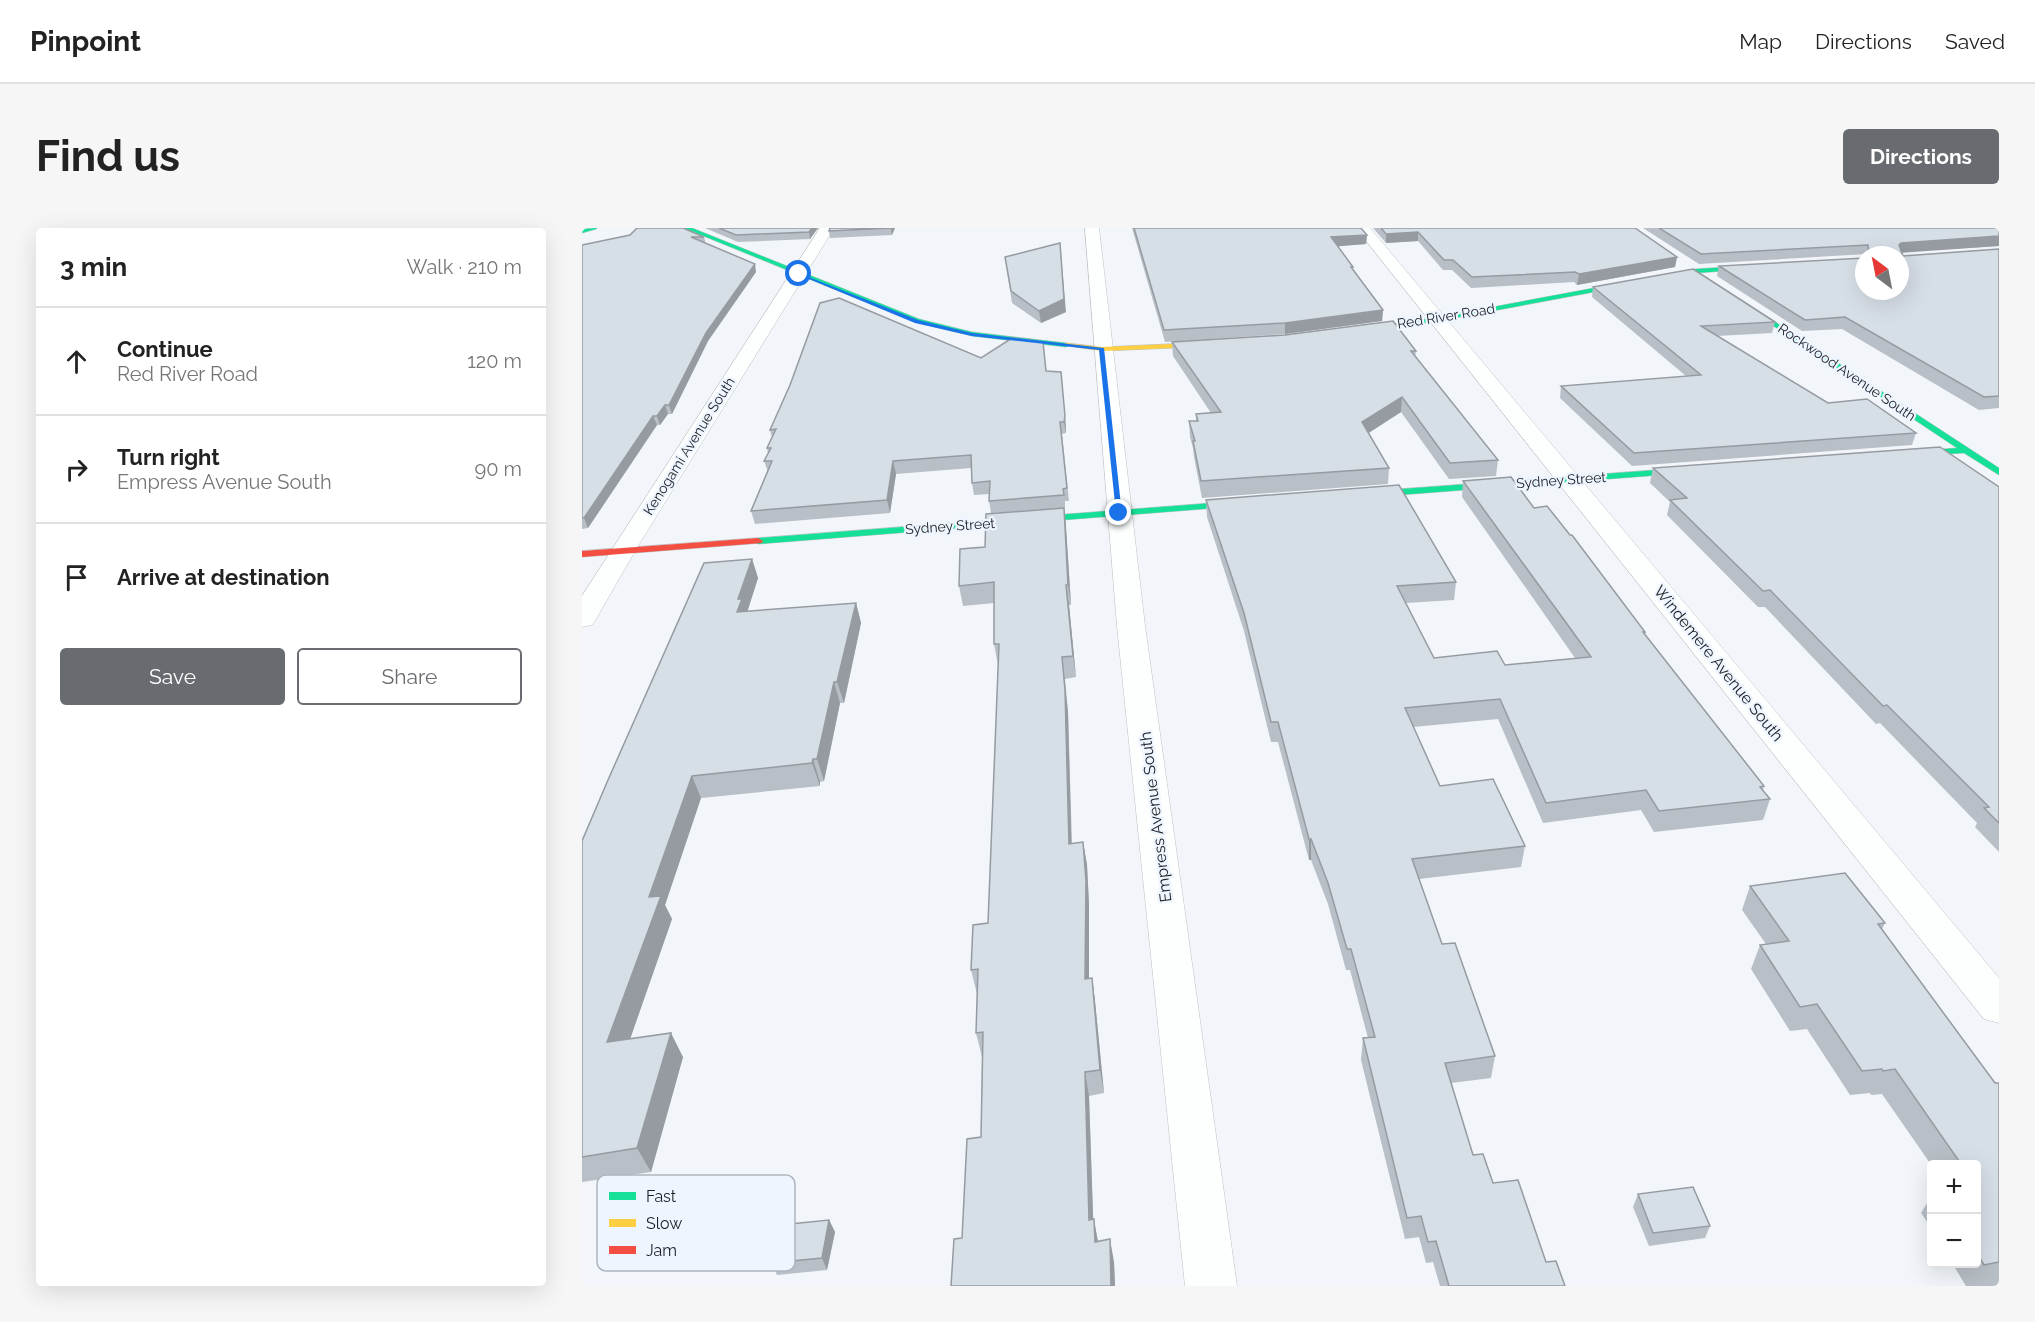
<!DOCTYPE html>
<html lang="en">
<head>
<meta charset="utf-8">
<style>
	:root { --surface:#fff; --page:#f6f6f6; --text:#222; --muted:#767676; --line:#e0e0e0; --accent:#686b6f }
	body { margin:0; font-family:Raleway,sans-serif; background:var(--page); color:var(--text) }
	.controls { position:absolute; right:18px; bottom:18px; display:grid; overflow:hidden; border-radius:6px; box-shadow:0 6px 24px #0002 }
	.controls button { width:54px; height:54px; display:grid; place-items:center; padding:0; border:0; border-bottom:2px solid var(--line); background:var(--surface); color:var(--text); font:30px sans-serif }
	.compass { position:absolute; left:1273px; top:18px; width:54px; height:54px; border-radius:50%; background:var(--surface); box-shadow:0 6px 24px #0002; rotate:328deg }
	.stop { position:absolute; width:18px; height:18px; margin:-14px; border:4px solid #1a73e8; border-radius:50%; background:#fff }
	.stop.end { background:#1a73e8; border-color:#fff; box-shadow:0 2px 6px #0008 }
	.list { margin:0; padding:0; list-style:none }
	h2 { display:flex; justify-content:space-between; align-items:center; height:78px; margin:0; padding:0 24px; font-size:26px }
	h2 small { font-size:20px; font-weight:400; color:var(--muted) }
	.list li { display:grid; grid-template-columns:39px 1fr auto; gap:18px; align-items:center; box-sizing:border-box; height:108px; padding:0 24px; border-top:2px solid var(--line) }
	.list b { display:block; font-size:22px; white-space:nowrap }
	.list p { margin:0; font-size:20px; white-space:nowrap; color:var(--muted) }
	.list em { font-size:20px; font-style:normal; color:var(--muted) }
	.actions { display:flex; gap:12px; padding:18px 24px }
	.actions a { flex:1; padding:14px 0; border:2px solid var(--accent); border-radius:6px; text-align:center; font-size:21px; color:var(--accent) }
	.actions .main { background:var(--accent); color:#fff }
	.icon { flex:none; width:33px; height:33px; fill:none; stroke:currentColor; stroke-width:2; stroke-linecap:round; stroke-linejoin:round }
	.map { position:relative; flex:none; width:1417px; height:1058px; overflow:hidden; border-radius:6px }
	header { display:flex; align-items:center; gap:36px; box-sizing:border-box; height:84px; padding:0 30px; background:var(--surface); border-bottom:2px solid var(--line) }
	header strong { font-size:28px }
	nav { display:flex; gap:33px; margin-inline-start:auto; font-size:21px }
	.intro { display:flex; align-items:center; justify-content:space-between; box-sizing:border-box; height:144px; padding:0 36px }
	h1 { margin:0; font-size:42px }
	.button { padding:15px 27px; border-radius:6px; background:var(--accent); color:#fff; font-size:21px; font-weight:700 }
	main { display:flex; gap:36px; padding:0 36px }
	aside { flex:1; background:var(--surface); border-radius:6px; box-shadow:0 6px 24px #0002 }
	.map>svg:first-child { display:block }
</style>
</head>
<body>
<header>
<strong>Pinpoint</strong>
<nav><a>Map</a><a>Directions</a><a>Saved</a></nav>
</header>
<div class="intro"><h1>Find us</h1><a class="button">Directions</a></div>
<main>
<aside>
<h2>3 min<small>Walk · 210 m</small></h2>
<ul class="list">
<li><svg class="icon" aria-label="ahead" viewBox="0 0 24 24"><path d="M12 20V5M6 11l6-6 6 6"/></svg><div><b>Continue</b><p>Red River Road</p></div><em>120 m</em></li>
<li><svg class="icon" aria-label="right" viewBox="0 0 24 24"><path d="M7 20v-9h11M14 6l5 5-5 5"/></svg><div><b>Turn right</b><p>Empress Avenue South</p></div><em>90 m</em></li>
<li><svg class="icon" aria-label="arrive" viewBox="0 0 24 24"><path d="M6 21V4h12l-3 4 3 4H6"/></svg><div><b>Arrive at destination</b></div></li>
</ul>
<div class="actions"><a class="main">Save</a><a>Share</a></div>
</aside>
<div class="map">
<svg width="1417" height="1058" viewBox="0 0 1417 1058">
	<rect width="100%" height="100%" fill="#f2f6fa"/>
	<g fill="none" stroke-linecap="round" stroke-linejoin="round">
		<!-- street casing -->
		<g stroke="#bec2c5" stroke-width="1">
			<g id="street">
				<polygon points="238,0 252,0 53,323 14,391 10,397 0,399 0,368"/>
				<polygon points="503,0 517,0 563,398 655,1058 603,1058 535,398"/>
				<polygon points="774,0 788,0 1417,750 1417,795 1402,791"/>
			</g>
		</g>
		<!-- fast casing -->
		<g stroke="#bec2c5" stroke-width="1">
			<g id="fast">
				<polygon points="15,0 14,1 0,5 0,1"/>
				<polygon points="102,0 110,0 337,91 390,104 484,115 488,117 484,119 390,108 333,94"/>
				<polygon points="1181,37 1183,40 1114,45 857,93 769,105 765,103 857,89 1114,41"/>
				<polygon points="1154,71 1158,71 1417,240 1417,247 1382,225 1319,229 1319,225 1322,224 1375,220 1154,73"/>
				<polygon points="1115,239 1120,242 1118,244 778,270 773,267 778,264"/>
				<polygon points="669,272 672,273 672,277 176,316 171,313 176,310"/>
			</g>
		</g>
		<!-- slow casing -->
		<g stroke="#bec2c5" stroke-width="1">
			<polygon id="slow" points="635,114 639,116 638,118 520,123 480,117 484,115 520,119"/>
		</g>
		<!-- jam casing -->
		<g stroke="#bec2c5" stroke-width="1">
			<polygon id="jam" points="176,310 181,313 180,315 0,329 0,323"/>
		</g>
		<!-- street -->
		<use href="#street" fill="#fdfefe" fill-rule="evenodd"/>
		<!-- fast -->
		<use href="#fast" fill="#16e098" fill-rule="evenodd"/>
		<!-- slow -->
		<use href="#slow" fill="#ffcf43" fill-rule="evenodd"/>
		<!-- jam -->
		<use href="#jam" fill="#f24e42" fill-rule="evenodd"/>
	</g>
	<!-- wall -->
	<g fill="#b8bfc6">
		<polygon points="123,0 236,0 228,11 156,14"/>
		<polygon points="248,0 313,0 310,7 248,10 247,3"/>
		<polygon points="550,0 779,0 785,7 784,16 756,18 771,42 801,82 800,93 703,106 583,114"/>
		<polygon points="791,0 1053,0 1095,29 1093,39 995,57 992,54 889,60 870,42 861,42 836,13 804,15"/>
		<polygon points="1061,0 1417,0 1417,18 1320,24 1321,28 1417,21 1417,180 1397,182 1260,101 1220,103 1135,48 1137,38 1282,30 1318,27 1284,26 1117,36"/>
		<polygon points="48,7 122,9 124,16 174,44 126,113 90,186 86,186 78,197 75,197 6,300 0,301 0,17"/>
		<polygon points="423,29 484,84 459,95 430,75"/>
		<polygon points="1011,59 1193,94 1190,105 1135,108 1246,175 1334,205 1330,217 1050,238 978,170 979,158 1104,148 1010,69"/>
		<polygon points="590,114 834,123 833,129 916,232 914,248 867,251 819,184 786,205 807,240 806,256 620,270 612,229 611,220 608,209 607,193 614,193 614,186 629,185 591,128"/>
		<polygon points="399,130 464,143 480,155 484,200 484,205 480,206 487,273 483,273 483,280 409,285 407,273 407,266 392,267 390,255 389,240 314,246 308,285 173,296 169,283 186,244 182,233 186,226 185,220 190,209 188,202"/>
		<polygon points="1071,240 1417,259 1417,624 1393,599 1395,595 1298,495 1294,496 1183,379 1176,379 1085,287 1088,274 1068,255"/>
		<polygon points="881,253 952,280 1062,406 1182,558 1181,562 1188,571 1181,592 1072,604 1059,582 961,595 916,491 831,499 858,558 943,618 939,639 837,651 860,716 913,828 909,850 869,855 891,927 911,955 964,1034 983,1058 858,1058 851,1034 844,1035 837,1009 823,1011 779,832 781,810 786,810 768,742 764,742 746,676 729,632 727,632 696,514 689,514 662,403 625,289 624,272 874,354 872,372 824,375 852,430 923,437 993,430 880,269"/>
		<polygon points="482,280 484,299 489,377 487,377 494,449 483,451 486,484 490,615 501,614 505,637 507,677 507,750 510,750 513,773 522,865 507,868 511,991 516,1013 532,1034 533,1058 369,1058 380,1010 399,909 400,829 394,805 395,766 389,742 406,695 416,437 412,416 412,375 381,378 377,358"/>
		<polygon points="170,331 176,350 165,383 274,375 279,395 262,475 258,475 242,553 238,554 238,558 119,570 83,677 90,691 48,811 101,829 69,944 0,954 0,955 0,613"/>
		<polygon points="1168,658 1303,695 1300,701 1413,855 1417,855 1417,1058 1384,1058 1370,1035 1395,1035 1395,936 1350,936 1350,938 1300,866 1289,867 1288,865 1268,867 1225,801 1208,803 1169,741 1178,717 1184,716 1160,682"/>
		<polygon points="1056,966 1128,998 1123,1010 1067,1018 1051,979"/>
		<polygon points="1350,967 1350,1001 1339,985"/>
		<polygon points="247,992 253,1004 245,1042 195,1047 189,1035"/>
	</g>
	<!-- shaded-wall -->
	<g fill="#969ba1">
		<polygon points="230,0 236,0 228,11 227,4"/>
		<polygon points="309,0 313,0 310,7 309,1"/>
		<polygon points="836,4 836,13 804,15 804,6"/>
		<polygon points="785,7 784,16 748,19 749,9"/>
		<polygon points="1417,8 1417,18 1316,25 1317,17 1319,15"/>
		<polygon points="479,27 484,84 459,95 457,83"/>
		<polygon points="1095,29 1093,39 995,57 997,46"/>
		<polygon points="173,36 174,44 126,113 90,186 87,177 124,105"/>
		<polygon points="801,82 800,93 703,106 703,95"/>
		<polygon points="480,155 484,200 484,205 482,194"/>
		<polygon points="820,169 819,184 779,210 780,194"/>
		<polygon points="83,177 86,186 78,197 75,188"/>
		<polygon points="71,188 75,197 6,300 2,290"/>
		<polygon points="311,233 314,246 308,285 305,272"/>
		<polygon points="482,280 484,299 489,377 486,357"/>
		<polygon points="170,331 176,350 165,385 155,384 156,371"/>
		<polygon points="484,357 487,377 494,449 491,428"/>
		<polygon points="274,375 279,395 262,475 255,454"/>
		<polygon points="480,429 486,484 490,639 487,616"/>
		<polygon points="252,454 258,475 242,553 235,531"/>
		<polygon points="231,531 238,554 238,558 230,535"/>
		<polygon points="110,548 119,570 83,677 90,691 39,837 25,814 67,669"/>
		<rect x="727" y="611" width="2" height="21"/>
		<polygon points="501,614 505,637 507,677 507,774 503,751"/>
		<polygon points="510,750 513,773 522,865 518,842"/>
		<polygon points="89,805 101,829 69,944 55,920"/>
		<polygon points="503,844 507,868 512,1015 507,992"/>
		<polygon points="512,991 516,1014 513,1014"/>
		<polygon points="247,992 253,1004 245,1042 240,1030"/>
		<polygon points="528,1011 532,1034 533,1058 529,1058"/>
	</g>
	<!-- building -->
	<g fill="#d6dee6" stroke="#969ba1" stroke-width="1.5">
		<polygon points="55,0 101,0 122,9 109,9 173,36 124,105 87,177 83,177 75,188 71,188 2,290 0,290 0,17 48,7"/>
		<polygon points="137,0 230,0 227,4 154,7"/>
		<polygon points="248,0 309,0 247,3"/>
		<polygon points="552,0 779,0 785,7 749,9 771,39 769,39 801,82 703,95 582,102"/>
		<polygon points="799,0 1053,0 1095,29 997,46 993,44 890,49 871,32 862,32 836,4 804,6"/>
		<polygon points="1077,0 1417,0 1417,8 1319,15 1317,17 1321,28 1417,21 1417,168 1402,169 1263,89 1223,92 1137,38 1282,30 1282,63 1318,63 1318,27 1287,27 1286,17 1119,26"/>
		<polygon points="478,15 482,71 457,83 429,63 423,29"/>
		<polygon points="1111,41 1193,94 1119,98 1246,175 1285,171 1334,205 1052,225 979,158 1119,147 1011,59"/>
		<polygon points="257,70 399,130 430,110 461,114 464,143 479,144 483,188 482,194 478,194 485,260 481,261 482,267 407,273 408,253 390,255 389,227 311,233 305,272 169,283 190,233 182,233 189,220 185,220 194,201 188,202 208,157 238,75"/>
		<polygon points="811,93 834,123 829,123 916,232 868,235 820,169 780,194 807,240 619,253 611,213 613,213 607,193 616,193 614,186 639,184 590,114 703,107"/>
		<polygon points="1358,219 1417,259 1417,595 1402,580 1407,579 1305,477 1301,478 1188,362 1181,363 1088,272 1105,270 1071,240"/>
		<polygon points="929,249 952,280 965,278 988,307 990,307 1063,404 1061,404 1182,558 1178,559 1188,571 1077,583 1064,562 964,575 918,471 823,480 858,558 911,551 943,618 830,631 860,716 873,715 913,828 863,835 891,927 901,926 911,955 936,952 964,1034 974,1033 983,1058 867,1058 854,1013 846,1014 839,988 825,990 781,810 793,809 769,721 765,721 746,655 729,611 727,611 696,494 689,494 662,385 624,272 817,257 874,354 815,358 852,430 915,423 923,437 1009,429 881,253"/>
		<polygon points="482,280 486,357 484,357 491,428 480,429 483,462 487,616 501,614 504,653 503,751 510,750 518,842 503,844 507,992 512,991 513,1014 528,1011 529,1058 369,1058 372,1011 380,1010 385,911 399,909 401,804 394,805 396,741 389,742 391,697 406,695 417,416 412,416 412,354 377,358 378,321 403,319 404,286"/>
		<polygon points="170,331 156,371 160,371 155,384 274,375 255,454 252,454 235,531 231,531 230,535 110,548 67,669 79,668 25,814 89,805 55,920 0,929 0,613 26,552 122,335"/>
		<polygon points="1263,645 1303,695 1296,696 1413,855 1417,855 1417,1034 1402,1037 1395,1025 1395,936 1379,936 1313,841 1301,843 1300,841 1280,843 1235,776 1218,779 1178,717 1207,713 1168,658"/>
		<polygon points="1111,959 1128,998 1071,1005 1056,966"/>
		<polygon points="247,992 240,1030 189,1035 198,997"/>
	</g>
	<!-- route -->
	<polygon fill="#1a73e8" points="215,46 219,46 336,92 390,105 522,120 540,287 534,285 517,122 390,108 333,95"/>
	<g text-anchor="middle" stroke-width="4.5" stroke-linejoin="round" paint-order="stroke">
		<!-- far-street labels -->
		<g font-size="14" fill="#1d2024" stroke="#eef5fe">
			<text transform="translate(864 88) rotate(-9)" y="5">Red River Road</text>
			<text transform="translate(1265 144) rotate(34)" y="5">Rockwood Avenue South</text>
			<text transform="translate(107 218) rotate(-58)" y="5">Kenogami Avenue South</text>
			<text transform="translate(979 252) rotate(-4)" y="5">Sydney Street</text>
			<text transform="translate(368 298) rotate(-4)" y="5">Sydney Street</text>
		</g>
		<!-- street labels -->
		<g font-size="16" fill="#1d2024" stroke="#eef5fe">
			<text transform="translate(1137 435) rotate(51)" y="6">Windemere Avenue South</text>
			<text transform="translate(573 589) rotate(-97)" y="6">Empress Avenue South</text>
		</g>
	</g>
	<!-- legend -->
	<rect x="15" y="947" width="198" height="96" rx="9" fill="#eef5fe" stroke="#afb5bd" stroke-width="1.5"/>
	<rect x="27" y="964" width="27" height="8" fill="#16e098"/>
	<rect x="27" y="991" width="27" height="8" fill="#ffcf43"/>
	<rect x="27" y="1018" width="27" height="8" fill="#f24e42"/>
	<g font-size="16" fill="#1d2024">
		<text x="64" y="974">Fast</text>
		<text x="64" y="1001">Slow</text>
		<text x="64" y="1028">Jam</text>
	</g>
</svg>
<div class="controls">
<button>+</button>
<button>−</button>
</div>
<svg class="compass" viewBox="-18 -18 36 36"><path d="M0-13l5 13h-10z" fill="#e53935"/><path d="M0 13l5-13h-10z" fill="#767676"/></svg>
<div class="stop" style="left:217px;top:46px"></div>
<div class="stop end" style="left:537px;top:285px"></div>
</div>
</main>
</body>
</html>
